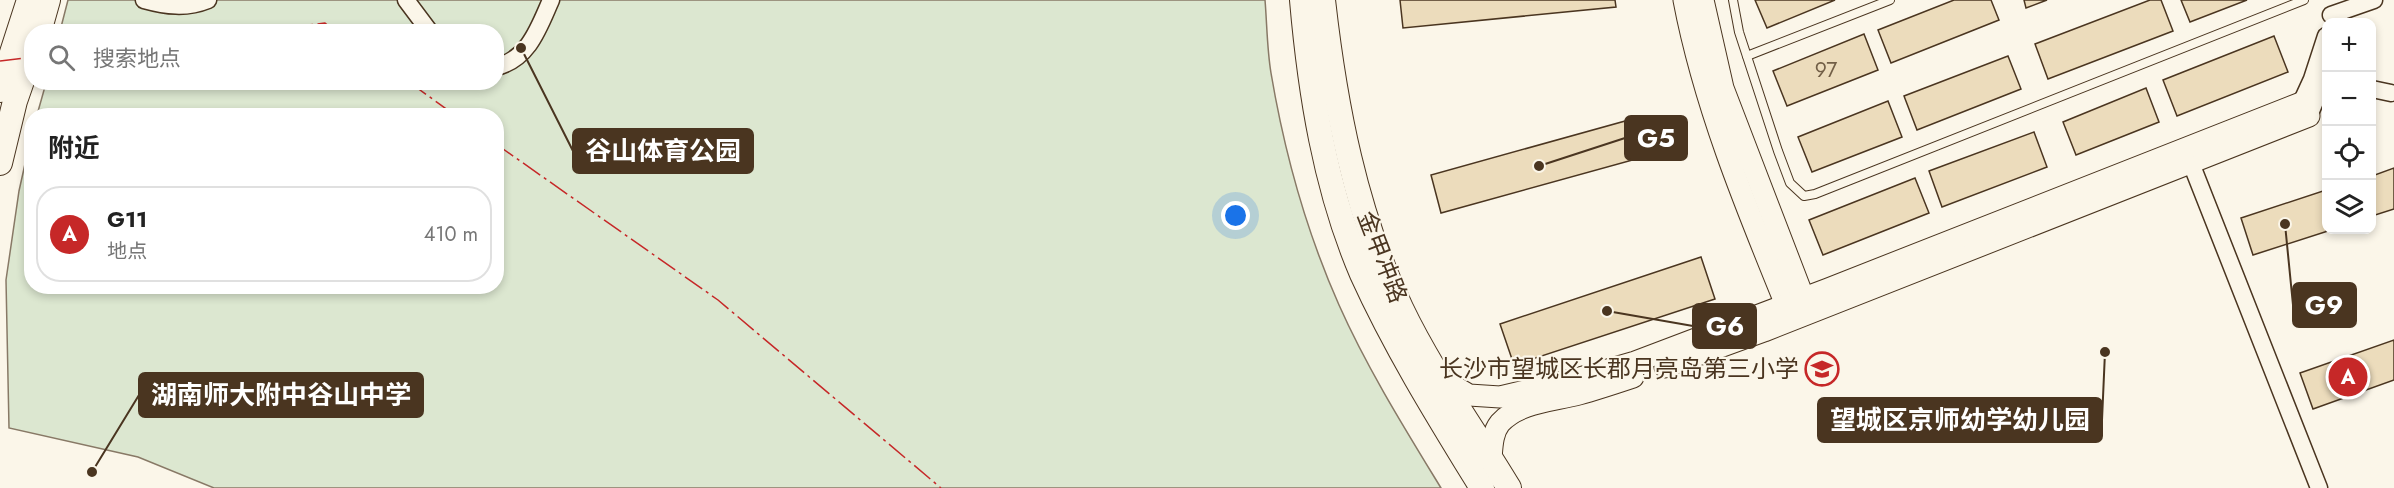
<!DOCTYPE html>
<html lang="zh">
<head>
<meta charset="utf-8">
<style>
	:root { --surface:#fff; --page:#f6f6f6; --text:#222; --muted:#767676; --line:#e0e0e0; --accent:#c62828 }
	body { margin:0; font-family:Jost,"Noto Sans SC",sans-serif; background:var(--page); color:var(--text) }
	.controls { position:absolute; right:18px; top:18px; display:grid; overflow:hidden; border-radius:12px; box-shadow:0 3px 9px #0003 }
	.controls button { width:54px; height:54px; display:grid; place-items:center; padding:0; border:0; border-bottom:2px solid var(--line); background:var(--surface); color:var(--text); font:30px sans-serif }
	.you { position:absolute; left:1236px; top:216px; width:21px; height:21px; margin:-15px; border:4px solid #fff; border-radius:50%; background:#1a73e8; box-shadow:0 0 0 9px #1a73e833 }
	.badge { display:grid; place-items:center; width:39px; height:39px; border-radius:50%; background:var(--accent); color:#fff; font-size:20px; font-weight:700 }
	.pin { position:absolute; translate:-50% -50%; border:3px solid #fff; box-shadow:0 2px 6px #0006 }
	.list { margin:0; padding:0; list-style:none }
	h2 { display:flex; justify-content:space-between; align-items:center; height:78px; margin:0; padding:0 24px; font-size:26px }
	h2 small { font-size:20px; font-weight:400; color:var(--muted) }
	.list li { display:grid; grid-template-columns:39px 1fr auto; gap:18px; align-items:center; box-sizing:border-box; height:96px; margin:0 12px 12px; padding:0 12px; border:2px solid var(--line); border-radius:24px }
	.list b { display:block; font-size:22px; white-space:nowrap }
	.list p { margin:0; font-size:20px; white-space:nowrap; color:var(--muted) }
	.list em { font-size:20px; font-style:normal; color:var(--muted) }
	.icon { flex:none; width:33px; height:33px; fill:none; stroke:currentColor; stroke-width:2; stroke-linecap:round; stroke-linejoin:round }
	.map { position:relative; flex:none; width:2394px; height:488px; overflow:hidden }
	.search { position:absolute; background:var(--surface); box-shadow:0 3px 9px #0003; left:24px; top:24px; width:480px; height:66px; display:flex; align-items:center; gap:15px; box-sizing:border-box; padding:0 21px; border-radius:24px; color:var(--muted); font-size:22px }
	.panel { position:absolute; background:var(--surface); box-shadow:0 3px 9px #0003; left:24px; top:108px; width:480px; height:186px; border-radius:24px }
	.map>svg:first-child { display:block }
</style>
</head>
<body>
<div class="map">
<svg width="2394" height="488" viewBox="0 0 2394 488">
	<rect width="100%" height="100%" fill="#fbf6e9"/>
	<!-- green -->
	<path fill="#dce7d0" stroke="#887966" stroke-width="1.5" d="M68,0H1265C1267,24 1267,49 1271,73C1284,150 1307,233 1339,305C1367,368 1405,429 1441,488H214L138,457L9,428L6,280L19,191L31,137L32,286H496V116L37,115L46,83L496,82V32L60,31Z"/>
	<!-- building -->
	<g fill="#ecdcbc" stroke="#4a3520" stroke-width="1.5">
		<polygon points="1400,0 1615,0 1616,7 1403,28"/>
		<polygon points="1755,0 1835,0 1767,28"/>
		<polygon points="1954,0 1991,0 1999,20 1891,63 1878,30"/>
		<polygon points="2024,0 2047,0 2026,8"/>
		<polygon points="2150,0 2161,0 2173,31 2048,79 2035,44"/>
		<polygon points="2181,0 2247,0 2190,22"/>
		<polygon points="1864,34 1878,70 1787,106 1773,71"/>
		<polygon points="2274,36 2288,72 2177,116 2163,80"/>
		<polygon points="2008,56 2021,89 1917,130 1904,96"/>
		<polygon points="2146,88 2159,122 2076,155 2063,122"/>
		<polygon points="1888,101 1902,137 1812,172 1798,137"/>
		<polygon points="1636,118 1647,156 1441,213 1431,175"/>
		<polygon points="2034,132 2047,167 1942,207 1929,171"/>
		<polygon points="2394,168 2394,209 2372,216 2372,176"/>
		<polygon points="1915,178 1929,213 1823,255 1809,220"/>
		<polygon points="2326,190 2326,230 2331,230 2253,255 2241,218"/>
		<polygon points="1701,257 1715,299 1514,365 1500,324"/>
		<polygon points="2394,340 2394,380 2313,409 2300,373"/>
	</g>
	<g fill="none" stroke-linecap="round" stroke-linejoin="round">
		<!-- service casing -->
		<g stroke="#4a3520" stroke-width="10">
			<g id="service">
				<polyline points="1733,0 1739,32 1778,151 1790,183 1804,196 1815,194 2304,0"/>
				<polyline points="1747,56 1890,0"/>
			</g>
		</g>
		<!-- minor casing -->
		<g stroke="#4a3520" stroke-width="19">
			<g id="minor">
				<path d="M144,0C166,6 186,9 208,0"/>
				<polyline points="406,0 430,32"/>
				<polyline points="2331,15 2374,0"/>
				<path d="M496,67C529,59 539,27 551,0"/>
				<polyline points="2372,89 2391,93"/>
				<polyline points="2301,103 2312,79 2326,36"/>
				<polyline points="2309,116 2326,75"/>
				<polyline points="2187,153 2319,488"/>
			</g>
		</g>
		<!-- tertiary casing -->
		<g stroke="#4a3520" stroke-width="23">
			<g id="tertiary">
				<path d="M1684,0C1705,110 1749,214 1791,317"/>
				<polyline points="1703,0 1723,88 1809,312"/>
				<polyline points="1665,367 1764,331 2309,116"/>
				<polyline points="1440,378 1469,395 1500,397 1576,379 1635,362 1828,289 2301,103"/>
				<path d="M1491,459C1492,447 1492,433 1500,423C1519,402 1553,401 1579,394C1597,389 1615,383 1633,377"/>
			</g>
		</g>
		<!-- secondary casing -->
		<g stroke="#4a3520" stroke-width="26">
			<g id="secondary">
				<path d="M1302,0C1310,92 1325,188 1362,274C1396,349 1439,418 1482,488"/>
				<path d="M1323,0C1335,106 1355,211 1401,308C1431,371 1473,428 1509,488"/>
				<polyline points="39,32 48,0"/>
				<polyline points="0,90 29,0"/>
				<polyline points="0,163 15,101 32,52"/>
			</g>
		</g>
		<!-- service -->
		<use href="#service" stroke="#fbf6e9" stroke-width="8"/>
		<!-- minor -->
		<use href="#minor" stroke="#fbf6e9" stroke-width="16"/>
		<!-- tertiary -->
		<use href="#tertiary" stroke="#fbf6e9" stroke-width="21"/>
		<!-- secondary -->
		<use href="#secondary" stroke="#fbf6e9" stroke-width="24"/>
		<!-- power -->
		<g stroke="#c62828" stroke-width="1.5" stroke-dasharray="21 4.5 3 4.5" stroke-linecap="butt">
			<polyline points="252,32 325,23 336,32"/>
			<polyline points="0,61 32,57"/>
			<polyline points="409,82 456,116"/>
			<polyline points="496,144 718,300 941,488"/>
		</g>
	</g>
	<!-- icons -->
	<defs>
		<g id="school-ring" transform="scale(1.725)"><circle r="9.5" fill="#fbf6e9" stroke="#c62828" stroke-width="1.5"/><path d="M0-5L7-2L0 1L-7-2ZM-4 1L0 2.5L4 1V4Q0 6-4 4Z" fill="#c62828"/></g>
	</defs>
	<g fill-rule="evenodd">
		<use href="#school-ring" x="1822" y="369"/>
	</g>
	<g text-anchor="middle" stroke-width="4.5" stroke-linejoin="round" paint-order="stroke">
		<!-- number labels -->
		<g font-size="21" fill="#725f47">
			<text x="1826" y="77">97</text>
		</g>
		<!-- street labels -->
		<g font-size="24" fill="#4a3520" stroke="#fbf6e9">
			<text transform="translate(1382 257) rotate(69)" y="8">金甲冲路</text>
		</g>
		<!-- poi labels -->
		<g font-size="24" fill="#4a3520" stroke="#fbf6e9" text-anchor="end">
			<text x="1799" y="377">长沙市望城区长郡月亮岛第三小学</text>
		</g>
	</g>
	<!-- callouts -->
	<path fill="none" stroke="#4a3520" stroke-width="2" d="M1539 166L1625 138M521 48L573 151M2285 224L2293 305M1607 311L1693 326M92 472L139 395M2105 352L2102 420"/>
	<g fill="#4a3520" stroke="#fbf6e9" stroke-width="2">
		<circle cx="1539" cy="166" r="6"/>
		<circle cx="521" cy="48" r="6"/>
		<circle cx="2285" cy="224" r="6"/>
		<circle cx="1607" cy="311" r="6"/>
		<circle cx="92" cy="472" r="6"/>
		<circle cx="2105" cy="352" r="6"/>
	</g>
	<g fill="#4a3520" stroke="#4a3520" stroke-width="2">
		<rect x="1625" y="116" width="62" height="44" rx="6"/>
		<rect x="573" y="129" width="180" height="44" rx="6"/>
		<rect x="2293" y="283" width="63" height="44" rx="6"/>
		<rect x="1693" y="304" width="63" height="44" rx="6"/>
		<rect x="139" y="373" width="284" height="44" rx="6"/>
		<rect x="1818" y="398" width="284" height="44" rx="6"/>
	</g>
	<g font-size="26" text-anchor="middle" font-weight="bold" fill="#fff">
		<text x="1656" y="147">G5</text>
		<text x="663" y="160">谷山体育公园</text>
		<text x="2324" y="314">G9</text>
		<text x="1725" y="335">G6</text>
		<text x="281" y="404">湖南师大附中谷山中学</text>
		<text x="1960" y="429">望城区京师幼学幼儿园</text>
	</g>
</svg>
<div class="controls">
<button>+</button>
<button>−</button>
<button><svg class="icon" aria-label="locate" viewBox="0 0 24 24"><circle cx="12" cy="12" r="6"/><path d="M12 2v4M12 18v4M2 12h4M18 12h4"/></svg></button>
<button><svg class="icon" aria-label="layers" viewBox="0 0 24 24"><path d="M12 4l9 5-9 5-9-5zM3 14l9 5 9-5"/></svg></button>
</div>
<div class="you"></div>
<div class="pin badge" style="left:2348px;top:377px">A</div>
<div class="search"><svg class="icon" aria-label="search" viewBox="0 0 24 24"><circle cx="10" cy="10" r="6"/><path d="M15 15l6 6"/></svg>搜索地点</div>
<section class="panel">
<h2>附近<small></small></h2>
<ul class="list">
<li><span class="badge">A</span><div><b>G11</b><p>地点</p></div><em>410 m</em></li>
</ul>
</section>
</div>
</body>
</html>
